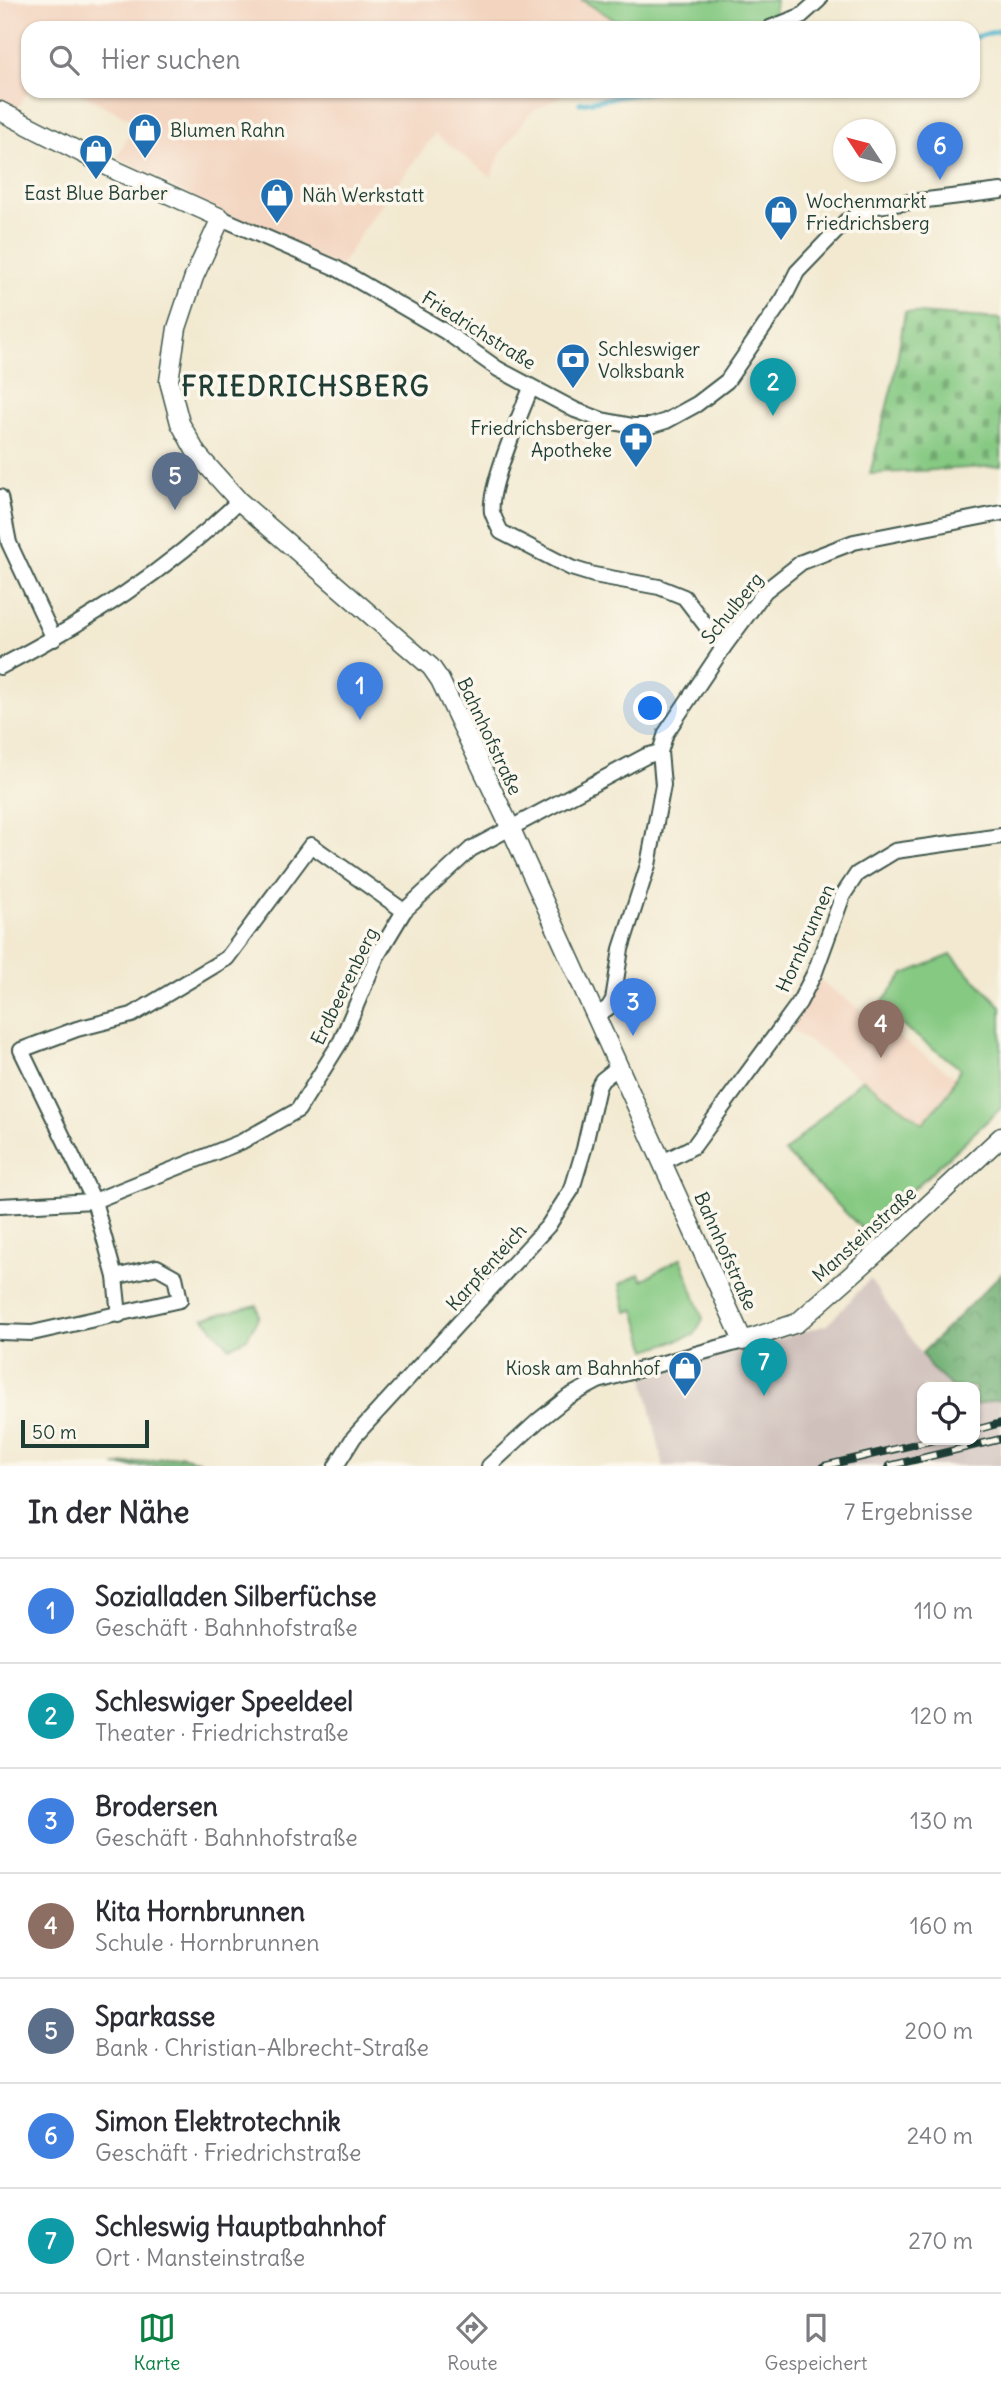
<!DOCTYPE html>
<html lang="de">
<head>
<meta charset="utf-8">
<style>
	:root { --surface:#fff; --page:#f7f7f7; --text:#2b2b33; --muted:#7c7c81; --line:#e1e1e2; --accent:#0b8043 }
	body { margin:0; font-family:Delius,sans-serif; background:var(--page); color:var(--text) }
	.controls { position:absolute; right:21px; bottom:21px; display:grid; overflow:hidden; border-radius:14px; box-shadow:0 2px 5px #0004 }
	.controls button { width:63px; height:63px; display:grid; place-items:center; padding:0; border:0; border-bottom:2px solid var(--line); background:var(--surface); color:var(--text); font:35px sans-serif }
	.compass { position:absolute; left:833px; top:119px; width:63px; height:63px; border-radius:50%; background:var(--surface); box-shadow:0 2px 5px #0004; rotate:306deg }
	.scale { position:absolute; left:21px; bottom:18px; width:128px; box-sizing:border-box; padding-left:7px; border:4px solid #1f3d34; border-top:0; font-size:19px; line-height:24px; white-space:nowrap; color:#1f3d34; -webkit-text-stroke:5px #fbf7ec; paint-order:stroke }
	.you { position:absolute; left:651px; top:709px; width:24px; height:24px; margin:-18px; border:5px solid #fff; border-radius:50%; background:#1a73e8; box-shadow:0 0 0 10px #1a73e833 }
	.badge { display:grid; place-items:center; width:46px; height:46px; border-radius:50%; background:var(--accent); color:#fff; font-size:23px; font-weight:700 }
	.pin { position:absolute; translate:-50% -58px; filter:drop-shadow(0 2px 4px #0008) }
	.pin::after { content:''; position:absolute; top:37px; width:24px; height:21px; background:inherit; clip-path:polygon(0 0,100% 0,50% 100%) }
	.list { margin:0; padding:0; list-style:none }
	h2 { display:flex; justify-content:space-between; align-items:center; height:91px; margin:0; padding:0 28px; font-size:30px }
	h2 small { font-size:23px; font-weight:400; color:var(--muted) }
	.list li { display:grid; grid-template-columns:46px 1fr auto; gap:21px; align-items:center; box-sizing:border-box; height:105px; padding:0 28px; border-top:2px solid var(--line) }
	.list b { display:block; font-size:26px; white-space:nowrap }
	.list p { margin:0; font-size:23px; white-space:nowrap; color:var(--muted) }
	.list em { font-size:23px; font-style:normal; color:var(--muted) }
	.icon { flex:none; width:38px; height:38px; fill:none; stroke:currentColor; stroke-width:2; stroke-linecap:round; stroke-linejoin:round }
	.map { position:relative; flex:none; width:1001px; height:1466px; overflow:hidden }
	.search { position:absolute; background:var(--surface); box-shadow:0 2px 5px #0004; left:21px; right:21px; top:21px; height:77px; display:flex; align-items:center; gap:18px; box-sizing:border-box; padding:0 24px; border-radius:21px; color:var(--muted); font-size:26px }
	.sheet { height:826px; background:var(--surface) }
	nav { display:flex; justify-content:space-around; align-items:center; box-sizing:border-box; height:98px; border-top:2px solid var(--line); background:var(--surface); font-size:19px; color:var(--muted) }
	nav a { display:grid; justify-items:center; gap:4px }
	nav .on { color:var(--accent) }
	.map>svg:first-child { display:block }
</style>
</head>
<body>
<div class="map">
<svg width="1001" height="1466" viewBox="0 0 1001 1466">
	<defs>
		<pattern id="forest-crowns" width="20" height="18" patternUnits="userSpaceOnUse" patternTransform="scale(1.75)"><rect width="20" height="18" fill="#6cad70"/><path d="M2 6a3 3 0 1 1 6 0M12 15a3 3 0 1 1 6 0" fill="none" stroke="#588e5d"/></pattern>
		<pattern id="cemetery-stones" width="16" height="16" patternUnits="userSpaceOnUse" patternTransform="scale(1.75)"><rect width="16" height="16" fill="#85c982"/><path d="M2 7V4a2 2 0 0 1 4 0v3zM10 15v-3a2 2 0 0 1 4 0v3z" fill="#6ca46b"/></pattern>
	</defs>
	<rect width="100%" height="100%" fill="#fbf7ec"/>
	<filter id="ink" filterUnits="userSpaceOnUse"><feTurbulence type="fractalNoise" baseFrequency=".0143" numOctaves="2"/><feDisplacementMap in="SourceGraphic" scale="14" xChannelSelector="R" yChannelSelector="G"/><feConvolveMatrix kernelMatrix="1 2 1 2 8 2 1 2 1" color-interpolation-filters="sRGB"/></filter>
	<filter id="wash" filterUnits="userSpaceOnUse"><feTurbulence type="fractalNoise" baseFrequency=".00686" numOctaves="4" result="noise"/><feDisplacementMap in="SourceGraphic" scale="28" xChannelSelector="R" yChannelSelector="G"/><feGaussianBlur stdDeviation="1.57" result="paint"/><feColorMatrix in="noise" values="0 0 0 0 0 0 0 0 0 0 0 0 0 0 0 0 0 1.4 0 .05"/><feComposite in="paint" operator="in"/></filter>
	<g filter="url(#wash)">
		<rect width="100%" height="100%" fill="#f2e9d0"/>
		<!-- built -->
		<g fill="#f3d4bf">
			<polygon points="0,0 582,0 629,28 28,28 28,90 16,111 0,102"/>
			<polygon points="76,91 570,91 531,112 501,153 491,177 435,134 365,227 340,268 217,210 117,158 135,122"/>
			<polygon points="819,980 955,1077 948,1094 923,1123 790,1028"/>
		</g>
		<!-- railway -->
		<polygon fill="#cfc0bb" points="870,1279 930,1367 952,1387 922,1387 922,1440 975,1440 975,1405 1001,1399 1001,1466 663,1466 644,1378 827,1325"/>
		<!-- green -->
		<g fill="#85c982" stroke="#52835b" stroke-width="2">
			<polygon points="582,0 776,0 774,15 739,28 629,28"/>
			<polygon points="951,955 1001,1006 1001,1108 866,1233 785,1152 862,1079 923,1123 948,1094 960,1068 878,1008 904,974"/>
			<polygon points="681,1258 703,1319 694,1335 647,1350 635,1310 626,1312 620,1284 639,1274 642,1280"/>
			<polygon points="257,1305 259,1316 247,1338 229,1347 204,1318"/>
		</g>
		<!-- forest -->
		<g fill="url(#forest-crowns)" stroke="#467552" stroke-width="2">
			<polygon points="1001,1274 1001,1399 975,1405 975,1387 952,1387 930,1367 922,1353"/>
			<polygon points="181,1455 211,1466 114,1466"/>
		</g>
		<!-- cemetery -->
		<polygon fill="url(#cemetery-stones)" stroke="#52835b" stroke-width="2" points="905,312 1001,319 1001,466 870,474 894,378"/>
		<g fill="none" stroke-linecap="round" stroke-linejoin="round">
			<!-- stream -->
			<g stroke="#51b6cf" stroke-width="5">
				<polyline points="973,38 1001,30"/>
				<polyline points="580,103 654,91"/>
			</g>
		</g>
	</g>
	<g filter="url(#ink)">
		<g fill="none" stroke-linecap="round" stroke-linejoin="round">
			<!-- minor casing -->
			<g stroke="#3f574b" stroke-width="18">
				<g id="minor">
					<polyline points="770,28 801,16 819,0"/>
					<polyline points="221,218 336,268 446,332 498,369 575,410 602,420 633,426 650,426 666,421 697,404 727,381 784,298 797,272 846,221 877,206 1001,191"/>
					<path d="M531,388C521,413 488,488 492,512C494,518 498,526 501,532L571,568L594,575L659,587L684,597L723,648"/>
					<polyline points="0,497 9,543 54,639"/>
					<path d="M0,667C89,620 166,572 239,501"/>
					<polyline points="595,1016 608,1008 613,1000 621,949 648,865 663,785 660,752 666,733 723,648 765,591 802,562 854,542 1001,513"/>
					<polyline points="663,1162 694,1146 799,1003 815,972 843,895 857,874 895,851 1001,836"/>
					<polyline points="0,1206 94,1201 241,1142 298,1110 341,1041 377,956 404,911 471,849 646,756 660,752"/>
					<polyline points="119,1315 115,1277 94,1201 21,1050 77,1029 132,1015 227,958 311,845 404,911"/>
					<polyline points="0,1332 32,1333 180,1300 175,1277 157,1267 115,1277"/>
					<polyline points="336,1466 354,1437 548,1226 572,1189 584,1149 598,1087 602,1080 617,1068"/>
					<polyline points="489,1466 539,1420 568,1397 598,1381 743,1341"/>
				</g>
			</g>
			<!-- tertiary casing -->
			<g stroke="#3f574b" stroke-width="21">
				<polyline id="tertiary" points="0,111 117,171 221,218 194,277 177,328 169,381 180,423 197,454 239,501 431,667 440,680 511,829 743,1341 797,1323 891,1240 1001,1137"/>
			</g>
			<!-- minor -->
			<use href="#minor" stroke="#fff" stroke-width="14"/>
			<!-- tertiary -->
			<use href="#tertiary" stroke="#fff" stroke-width="18"/>
			<!-- rail casing -->
			<g stroke="#1f3d34" stroke-width="8">
				<g id="rail">
					<polyline points="975,1430 1001,1423"/>
					<polyline points="824,1466 933,1440"/>
					<polyline points="889,1466 1001,1439"/>
				</g>
			</g>
			<!-- rail -->
			<use href="#rail" stroke="#fbf7ec" stroke-width="5" stroke-dasharray="16" stroke-linecap="butt"/>
		</g>
	</g>
	<!-- icons -->
	<defs>
		<g id="shop-pin" transform="scale(1.75)"><path d="M0 17L-7.5 6A9.5 9.5 0 1 1 7.5 6Z" fill="#1f6fb2" stroke="#fbf7ec"/><path d="M-5-2.5h2.3a2.7 3.5 0 0 1 5.4 0H5L5.5 6h-11ZM-1.5-2.5h3a1.5 2.3 0 0 0-3 0Z" fill="#fff"/></g>
		<g id="bank-pin" transform="scale(1.75)"><path d="M0 17L-7.5 6A9.5 9.5 0 1 1 7.5 6Z" fill="#1f6fb2" stroke="#fbf7ec"/><path d="M-6-4H6V4H-6ZM0-2.3a2.3 2.3 0 1 0 0 4.6a2.3 2.3 0 1 0 0-4.6Z" fill="#fff"/></g>
		<g id="pharmacy-pin" transform="scale(1.75)"><path d="M0 17L-7.5 6A9.5 9.5 0 1 1 7.5 6Z" fill="#1f6fb2" stroke="#fbf7ec"/><path d="M-2-6h4v4h4v4h-4v4h-4v-4h-4v-4h4Z" fill="#fff"/></g>
	</defs>
	<g fill-rule="evenodd">
		<use href="#shop-pin" x="145" y="130"/>
		<use href="#shop-pin" x="96" y="151"/>
		<use href="#shop-pin" x="277" y="195"/>
		<use href="#shop-pin" x="781" y="212"/>
		<use href="#bank-pin" x="573" y="360"/>
		<use href="#pharmacy-pin" x="636" y="439"/>
		<use href="#shop-pin" x="685" y="1368"/>
	</g>
	<g text-anchor="middle" stroke-width="7" stroke-linejoin="round" paint-order="stroke">
		<!-- poi labels -->
		<g font-size="19" fill="#1f3d34" stroke="#fbf7ec" text-anchor="start">
			<text x="170" y="137">Blumen Rahn</text>
			<text x="96" y="200" text-anchor="middle">East Blue Barber</text>
			<text x="302" y="202">Näh Werkstatt</text>
			<text x="806" y="208">Wochenmarkt<tspan x="806" dy="22">Friedrichsberg</tspan></text>
			<text x="598" y="356">Schleswiger<tspan x="598" dy="22">Volksbank</tspan></text>
			<text x="612" y="435" text-anchor="end">Friedrichsberger<tspan x="612" dy="22">Apotheke</tspan></text>
			<text x="660" y="1375" text-anchor="end">Kiosk am Bahnhof</text>
		</g>
		<!-- street labels -->
		<g font-size="19" fill="#1f3d34" stroke="#fbf7ec">
			<text transform="translate(479 330) rotate(32)" y="7">Friedrichstraße</text>
			<text transform="translate(732 608) rotate(-51)" y="7">Schulberg</text>
			<text transform="translate(490 736) rotate(65)" y="7">Bahnhofstraße</text>
			<text transform="translate(805 938) rotate(-66)" y="7">Hornbrunnen</text>
			<text transform="translate(344 986) rotate(-64)" y="7">Erdbeerenberg</text>
			<text transform="translate(864 1234) rotate(-42)" y="7">Mansteinstraße</text>
			<text transform="translate(726 1251) rotate(66)" y="7">Bahnhofstraße</text>
			<text transform="translate(486 1267) rotate(-48)" y="7">Karpfenteich</text>
		</g>
		<!-- district labels -->
		<g font-size="26" font-weight="bold" letter-spacing="2" fill="#1f3d34" stroke="#fbf7ec">
			<text x="306" y="396">FRIEDRICHSBERG</text>
		</g>
	</g>
</svg>
<div class="controls">
<button><svg class="icon" aria-label="locate" viewBox="0 0 24 24"><circle cx="12" cy="12" r="6"/><path d="M12 2v4M12 18v4M2 12h4M18 12h4"/></svg></button>
</div>
<svg class="compass" viewBox="-18 -18 36 36"><path d="M0-13l5 13h-10z" fill="#e53935"/><path d="M0 13l5-13h-10z" fill="#7c7c81"/></svg>
<div class="scale">50 m</div>
<div class="you"></div>
<div class="pin badge" style="left:360px;top:720px;background:#3f7fe0">1</div>
<div class="pin badge" style="left:773px;top:416px;background:#0f9aa8">2</div>
<div class="pin badge" style="left:633px;top:1036px;background:#3f7fe0">3</div>
<div class="pin badge" style="left:881px;top:1058px;background:#8d6e63">4</div>
<div class="pin badge" style="left:175px;top:510px;background:#5c6f8a">5</div>
<div class="pin badge" style="left:940px;top:180px;background:#3f7fe0">6</div>
<div class="pin badge" style="left:764px;top:1396px;background:#0f9aa8">7</div>
<div class="search"><svg class="icon" aria-label="search" viewBox="0 0 24 24"><circle cx="10" cy="10" r="6"/><path d="M15 15l6 6"/></svg>Hier suchen</div>
</div>
<section class="sheet">
<h2>In der Nähe<small>7 Ergebnisse</small></h2>
<ul class="list">
<li><span class="badge" style="background:#3f7fe0">1</span><div><b>Sozialladen Silberfüchse</b><p>Geschäft · Bahnhofstraße</p></div><em>110 m</em></li>
<li><span class="badge" style="background:#0f9aa8">2</span><div><b>Schleswiger Speeldeel</b><p>Theater · Friedrichstraße</p></div><em>120 m</em></li>
<li><span class="badge" style="background:#3f7fe0">3</span><div><b>Brodersen</b><p>Geschäft · Bahnhofstraße</p></div><em>130 m</em></li>
<li><span class="badge" style="background:#8d6e63">4</span><div><b>Kita Hornbrunnen</b><p>Schule · Hornbrunnen</p></div><em>160 m</em></li>
<li><span class="badge" style="background:#5c6f8a">5</span><div><b>Sparkasse</b><p>Bank · Christian-Albrecht-Straße</p></div><em>200 m</em></li>
<li><span class="badge" style="background:#3f7fe0">6</span><div><b>Simon Elektrotechnik</b><p>Geschäft · Friedrichstraße</p></div><em>240 m</em></li>
<li><span class="badge" style="background:#0f9aa8">7</span><div><b>Schleswig Hauptbahnhof</b><p>Ort · Mansteinstraße</p></div><em>270 m</em></li>
</ul>
</section>
<nav>
<a class="on"><svg class="icon" aria-label="map" viewBox="0 0 24 24"><path d="M3 6l6-2 6 2 6-2v14l-6 2-6-2-6 2zM9 4v14M15 6v14"/></svg>Karte</a>
<a><svg class="icon" aria-label="directions" viewBox="0 0 24 24"><path d="M12 3l9 9-9 9-9-9zM9 14v-3h6M13 9l2 2-2 2"/></svg>Route</a>
<a><svg class="icon" aria-label="saved" viewBox="0 0 24 24"><path d="M7 4h10v16l-5-4-5 4z"/></svg>Gespeichert</a>
</nav>
</body>
</html>
